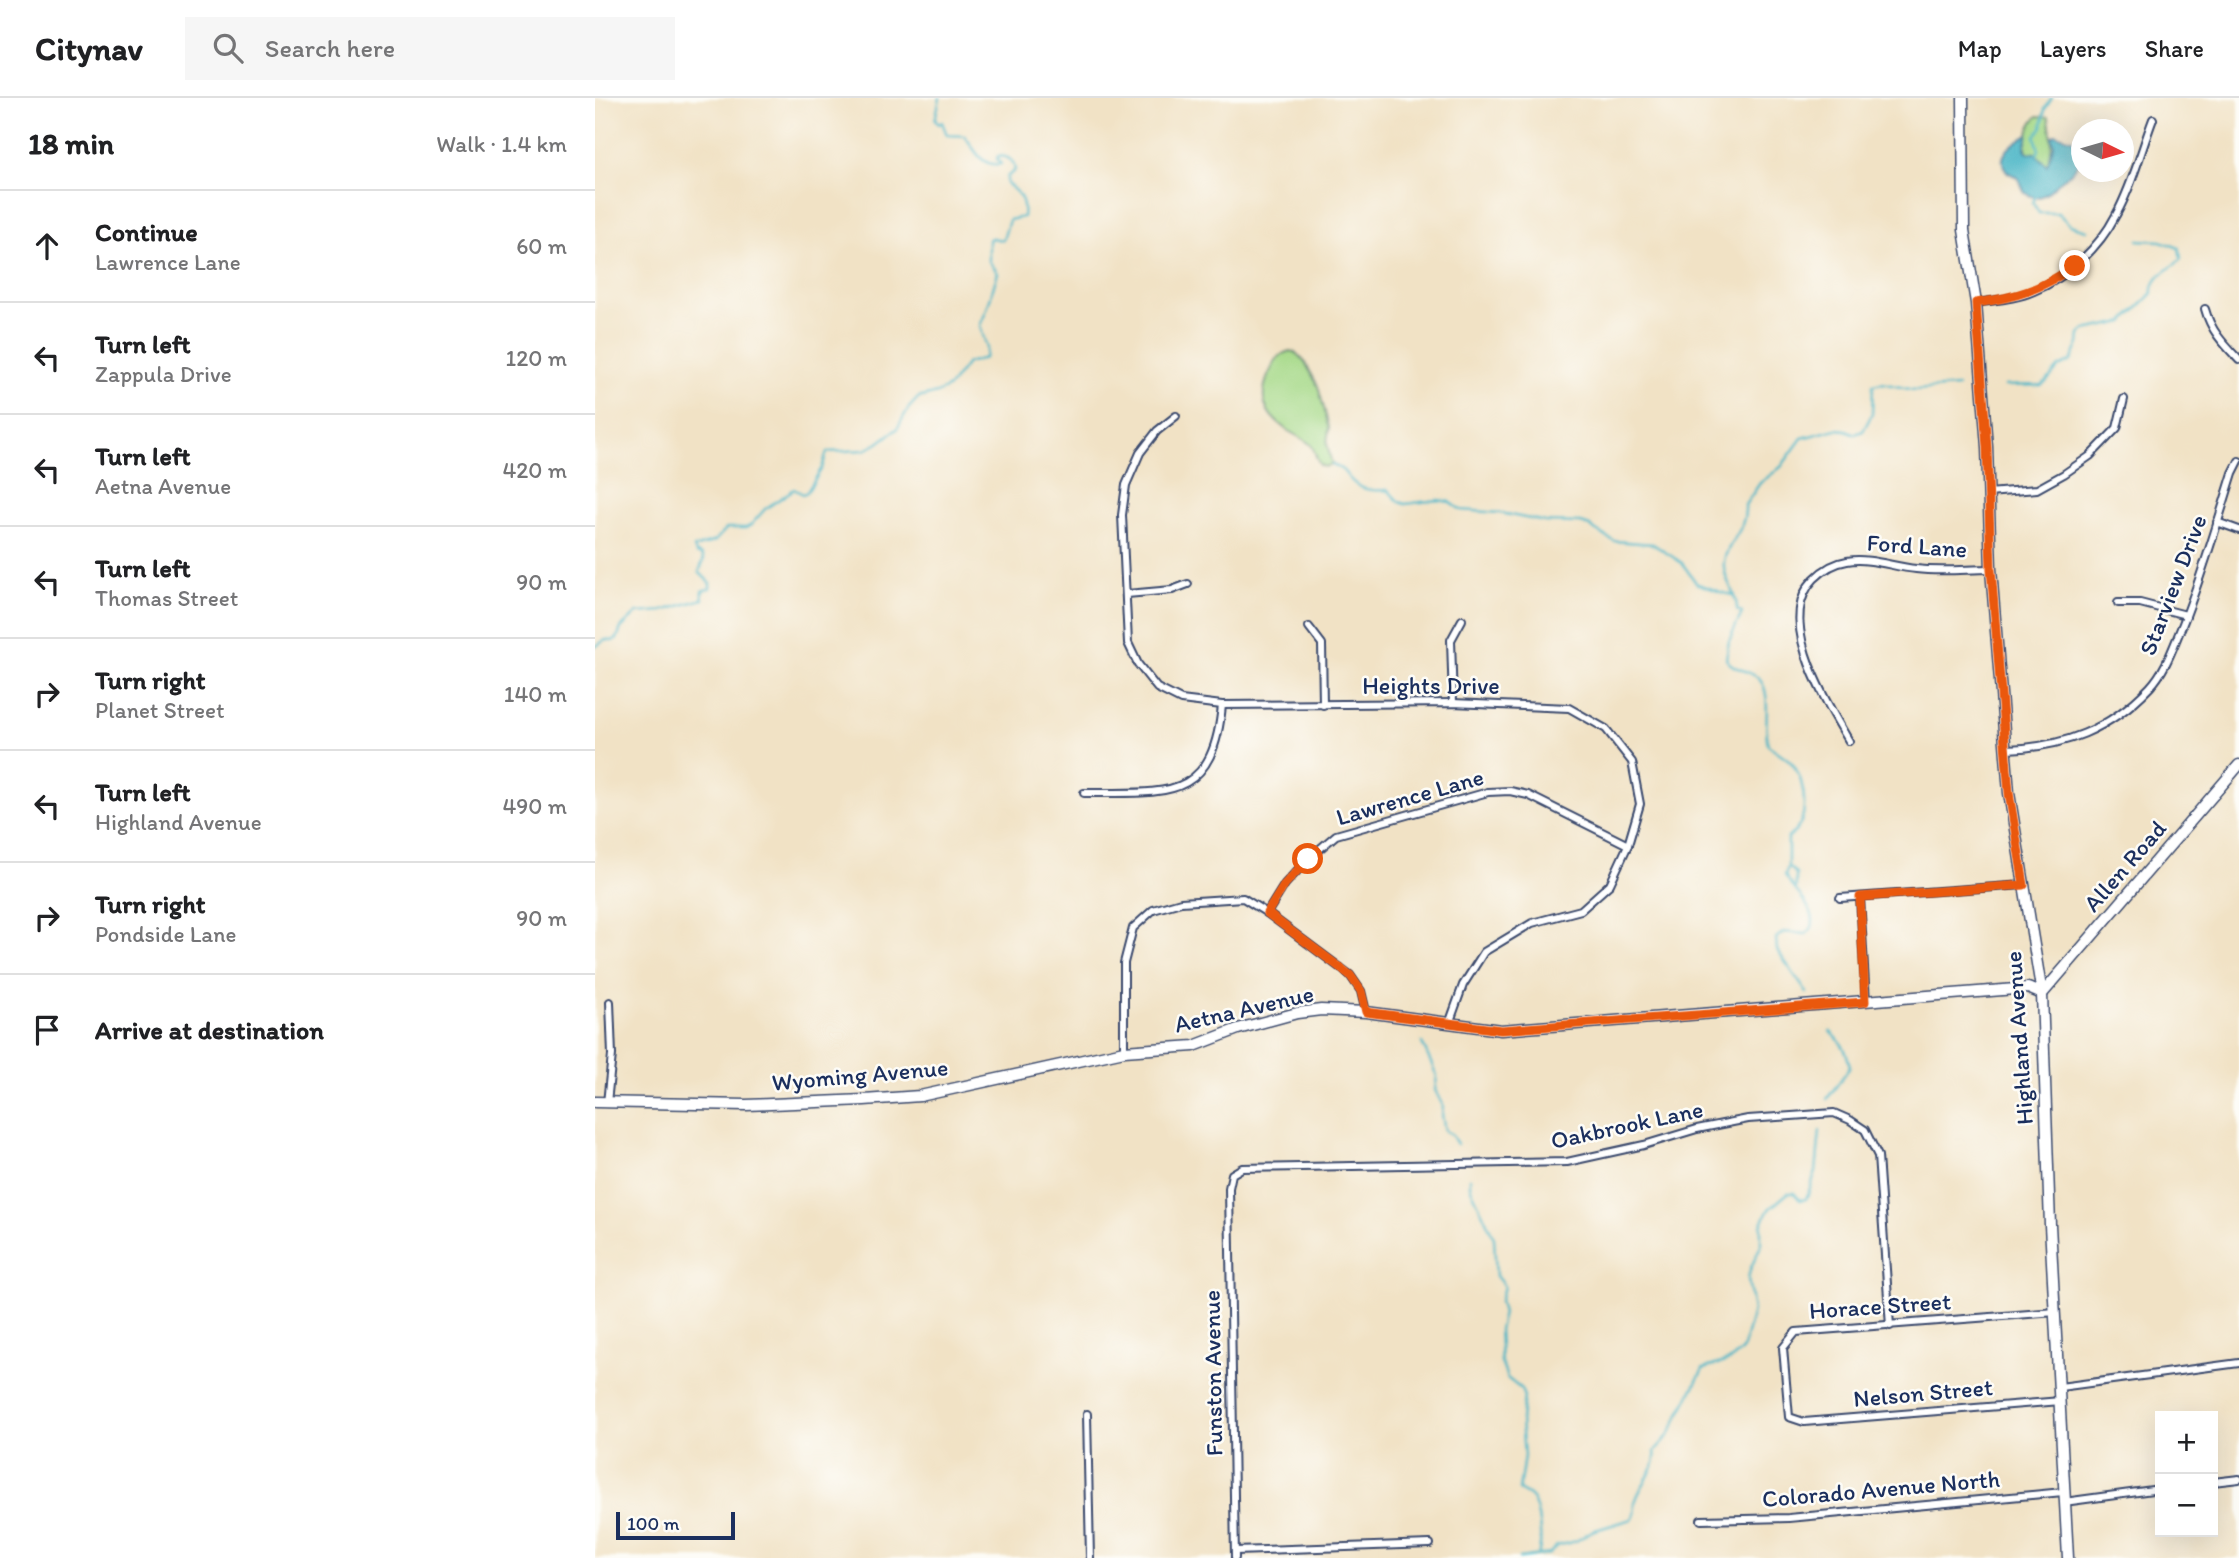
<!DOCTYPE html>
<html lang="en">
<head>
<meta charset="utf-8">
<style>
	:root { --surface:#fff; --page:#f6f6f6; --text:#202124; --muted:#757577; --line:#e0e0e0 }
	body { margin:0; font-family:Itim,sans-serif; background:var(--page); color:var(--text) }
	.controls { position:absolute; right:21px; bottom:21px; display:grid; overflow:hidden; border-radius:0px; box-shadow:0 7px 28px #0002 }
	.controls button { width:63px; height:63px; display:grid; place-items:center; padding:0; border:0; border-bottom:2px solid var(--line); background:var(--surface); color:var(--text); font:35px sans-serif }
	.compass { position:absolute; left:1476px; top:21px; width:63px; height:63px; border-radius:50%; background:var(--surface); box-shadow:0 7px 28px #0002; rotate:95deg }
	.scale { position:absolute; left:21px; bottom:18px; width:119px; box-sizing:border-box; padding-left:7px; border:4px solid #1b2f5e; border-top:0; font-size:19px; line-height:24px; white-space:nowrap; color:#1b2f5e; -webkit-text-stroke:5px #fdfcf7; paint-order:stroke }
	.stop { position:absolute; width:21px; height:21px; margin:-16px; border:5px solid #ea580c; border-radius:50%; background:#fff }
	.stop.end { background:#ea580c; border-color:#fff; box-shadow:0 2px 7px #0008 }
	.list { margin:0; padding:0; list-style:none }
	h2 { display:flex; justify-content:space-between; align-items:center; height:91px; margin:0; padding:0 28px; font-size:30px }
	h2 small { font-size:23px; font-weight:400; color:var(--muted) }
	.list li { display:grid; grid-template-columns:46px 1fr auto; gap:21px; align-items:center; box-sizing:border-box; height:112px; padding:0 28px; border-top:2px solid var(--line) }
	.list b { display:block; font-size:26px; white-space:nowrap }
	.list p { margin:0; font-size:23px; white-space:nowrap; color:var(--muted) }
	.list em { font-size:23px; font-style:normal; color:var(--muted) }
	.icon { flex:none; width:38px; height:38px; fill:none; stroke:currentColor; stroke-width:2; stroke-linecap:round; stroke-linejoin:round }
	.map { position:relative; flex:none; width:1644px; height:1460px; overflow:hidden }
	header { display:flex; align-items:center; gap:42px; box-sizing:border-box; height:98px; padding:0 35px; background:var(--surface); border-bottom:2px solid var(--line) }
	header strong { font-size:33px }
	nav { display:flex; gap:38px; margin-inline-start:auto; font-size:24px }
	.search { width:490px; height:63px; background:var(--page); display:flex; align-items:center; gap:18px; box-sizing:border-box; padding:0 24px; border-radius:0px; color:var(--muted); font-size:26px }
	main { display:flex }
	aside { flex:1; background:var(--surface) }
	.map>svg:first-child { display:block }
</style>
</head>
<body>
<header>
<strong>Citynav</strong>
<div class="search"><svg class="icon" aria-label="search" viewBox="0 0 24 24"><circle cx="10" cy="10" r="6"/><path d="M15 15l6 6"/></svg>Search here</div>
<nav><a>Map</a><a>Layers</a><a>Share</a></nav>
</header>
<main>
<aside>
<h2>18 min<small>Walk · 1.4 km</small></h2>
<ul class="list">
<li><svg class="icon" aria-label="ahead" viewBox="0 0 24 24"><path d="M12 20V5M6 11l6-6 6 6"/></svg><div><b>Continue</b><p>Lawrence Lane</p></div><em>60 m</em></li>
<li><svg class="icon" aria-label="left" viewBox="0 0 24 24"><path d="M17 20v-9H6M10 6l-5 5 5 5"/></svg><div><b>Turn left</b><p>Zappula Drive</p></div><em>120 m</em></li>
<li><svg class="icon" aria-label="left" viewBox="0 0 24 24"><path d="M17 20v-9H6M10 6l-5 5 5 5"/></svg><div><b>Turn left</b><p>Aetna Avenue</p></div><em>420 m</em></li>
<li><svg class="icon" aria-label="left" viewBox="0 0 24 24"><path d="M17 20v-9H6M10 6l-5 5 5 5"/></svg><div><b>Turn left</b><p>Thomas Street</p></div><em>90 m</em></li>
<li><svg class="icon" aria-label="right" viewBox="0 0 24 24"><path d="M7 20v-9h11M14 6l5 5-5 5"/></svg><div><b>Turn right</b><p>Planet Street</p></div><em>140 m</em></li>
<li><svg class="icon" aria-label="left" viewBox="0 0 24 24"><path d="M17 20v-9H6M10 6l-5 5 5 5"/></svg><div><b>Turn left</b><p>Highland Avenue</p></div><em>490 m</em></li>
<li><svg class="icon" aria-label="right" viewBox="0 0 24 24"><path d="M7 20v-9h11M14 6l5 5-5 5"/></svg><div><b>Turn right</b><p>Pondside Lane</p></div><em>90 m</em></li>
<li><svg class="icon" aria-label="arrive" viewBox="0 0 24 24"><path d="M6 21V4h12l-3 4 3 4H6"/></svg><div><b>Arrive at destination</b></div></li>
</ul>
</aside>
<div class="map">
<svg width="1644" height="1460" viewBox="0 0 1644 1460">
	<rect width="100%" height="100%" fill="#fdfcf7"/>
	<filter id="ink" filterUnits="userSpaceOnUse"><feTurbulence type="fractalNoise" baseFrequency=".0143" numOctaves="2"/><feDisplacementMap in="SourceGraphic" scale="14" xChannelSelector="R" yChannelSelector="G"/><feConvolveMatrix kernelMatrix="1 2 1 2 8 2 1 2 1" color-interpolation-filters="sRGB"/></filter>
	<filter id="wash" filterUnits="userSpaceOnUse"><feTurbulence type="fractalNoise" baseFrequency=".00686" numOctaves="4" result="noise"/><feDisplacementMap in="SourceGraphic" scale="28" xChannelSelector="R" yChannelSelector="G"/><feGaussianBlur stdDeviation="1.57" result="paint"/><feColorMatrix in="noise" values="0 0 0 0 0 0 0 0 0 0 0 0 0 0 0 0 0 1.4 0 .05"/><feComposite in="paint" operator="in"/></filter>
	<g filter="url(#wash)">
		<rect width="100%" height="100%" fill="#f1e2c5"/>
		<!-- green -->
		<g fill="#a6d988" stroke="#608473" stroke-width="2">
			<path d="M1443,18L1454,19C1456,37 1460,50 1452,67L1441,58L1432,54C1429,43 1434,26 1443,18Z"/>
			<path d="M695,253L700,254L710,264L723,288L734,329L732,346L737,367L729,369L725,367C721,361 720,352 716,347C708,339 696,336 688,329C668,314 664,298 674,276C680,264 681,257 695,253Z"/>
		</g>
		<!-- water -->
		<path fill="#49b5c6" stroke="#327292" stroke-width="2" d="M1433,36L1430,50L1432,54L1440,55L1452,67L1459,47L1457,39L1461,36L1477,41C1494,59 1479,74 1463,85C1456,90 1450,100 1440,99C1437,99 1432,96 1430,95C1427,89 1426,83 1421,79C1418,76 1413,76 1411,72C1399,56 1423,42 1433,36Z"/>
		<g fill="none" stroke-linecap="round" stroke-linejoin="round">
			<!-- stream -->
			<g stroke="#49b5c6" stroke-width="2.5">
				<polyline points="1441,58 1444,52 1440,38 1447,30 1450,11 1457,0"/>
				<polyline points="1441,96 1438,105 1444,115 1463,115 1475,127 1492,132"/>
				<path d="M1409,288L1446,287L1452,283L1464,269L1476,263L1484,246L1485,237L1490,232L1529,224L1558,195C1556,178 1576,172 1586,161L1584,150L1566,143L1543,142"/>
				<path d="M737,367C750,372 747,372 755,381C765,393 779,393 793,392L804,404L810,406L843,402L855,404L866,412L905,415L950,424L986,425L995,428L1001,433L1019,443L1058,446L1087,465L1102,486C1116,489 1127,497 1140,497"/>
				<path d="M0,549L10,542L17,543L22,541L26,530L42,515L67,513L108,501L107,493L115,490V485L104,474L109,461L107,457L101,455L99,450L120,443L132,430H151L156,427L170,411L199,391L208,396L212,394L227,370L232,354L270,352L282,346L302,331L313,311L323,300L342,295L354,289L372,265L390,260L392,250L385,227C395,209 396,193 403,175L394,163V141L397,140L408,142L414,122L428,119C430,102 425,96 412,86V79L420,72C419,63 413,58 403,58L402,61L406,66C386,69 380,52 370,38L352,37L347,24L344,26L340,22L345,0"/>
				<polyline points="1193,769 1201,775 1201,790"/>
				<path d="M1212,895L1182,852L1181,840L1189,834L1211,836C1233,820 1197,792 1190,777L1193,769V739C1216,726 1211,686 1199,668C1192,658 1182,654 1173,647C1168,628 1178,595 1164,581C1154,571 1139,573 1131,561L1134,543L1147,515L1142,512C1143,495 1127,481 1129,464C1131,444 1152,434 1150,407L1165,385L1186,369L1207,340L1241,331L1251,332L1260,336L1268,333L1277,316L1278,287L1287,285L1319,292L1362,289"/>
				<polyline points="827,945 842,978 840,992 848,1008 847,1017 850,1033 856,1036 862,1046"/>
				<path d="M1232,1001L1255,969C1252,953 1247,944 1235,933"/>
				<path d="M875,1080V1088L899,1140L901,1178L909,1188L905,1204L908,1215L904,1232L906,1264L912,1280L926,1291L929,1299L926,1322L929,1358L924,1392C928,1395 933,1396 937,1401C944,1411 948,1445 943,1456"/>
				<path d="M924,1460L954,1456L962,1448L981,1443L997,1433L1037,1421C1041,1414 1039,1412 1040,1405C1044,1387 1063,1372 1060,1353L1074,1337L1108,1271L1136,1262L1148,1251L1158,1213L1153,1181L1155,1172L1166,1147V1127L1174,1111L1193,1095H1199L1205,1102L1211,1101L1221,1074L1225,1033"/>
			</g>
		</g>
	</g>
	<g filter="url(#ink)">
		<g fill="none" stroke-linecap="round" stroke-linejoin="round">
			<!-- street casing -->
			<g stroke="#3b4a6d" stroke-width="10">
				<g id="street">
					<path d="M1381,205C1400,202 1421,201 1439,193C1473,179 1504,150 1521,117C1537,88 1546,53 1558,21"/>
					<path d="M1610,211C1616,233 1628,245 1644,262"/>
					<polyline points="581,318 562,333 545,355 531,387 527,417 533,545 543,566 562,590 586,602 627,607 858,605 974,610 1011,631 1037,664 1045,706 1033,747 1015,786 986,812 937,825 889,854 868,887 854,926"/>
					<polyline points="1393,395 1442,391 1469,376 1495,358 1522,330 1529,301"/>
					<polyline points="1622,424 1644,432"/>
					<polyline points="532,496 577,492 593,486"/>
					<polyline points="1523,505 1545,505 1591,517"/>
					<polyline points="714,529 727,546 728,607"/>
					<polyline points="858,605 856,542 867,522"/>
					<path d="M1254,643C1231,603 1179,522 1219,481C1228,472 1239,465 1252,463C1275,459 1298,469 1321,471C1345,474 1372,471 1396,471"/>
					<path d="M1412,651C1469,649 1514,632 1555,589C1571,572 1578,549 1587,528C1607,478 1622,426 1638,375L1644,363"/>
					<path d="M489,695C568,694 618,706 627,607"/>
					<polyline points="1265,799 1271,904"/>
					<polyline points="1245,800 1429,787"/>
					<polyline points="672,815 690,786 713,761 741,737 893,694 915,693 933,697 1033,747"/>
					<polyline points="529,953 529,865 538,830 558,812 586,804 648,800 672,815 755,877 766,893 771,914"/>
					<polyline points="12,1005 17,957 15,904"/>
					<polyline points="1461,1214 1201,1234 1188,1250 1194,1319 1209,1324 1466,1303"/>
					<polyline points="1465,1289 1644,1265"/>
					<polyline points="492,1316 495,1460"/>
					<polyline points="1618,1384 1644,1381"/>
					<polyline points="1469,1404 1565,1391"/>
					<polyline points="1106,1422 1194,1420 1468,1394"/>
					<polyline points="640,1453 835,1446"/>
					<polyline points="640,1460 634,1090 637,1076 647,1070 972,1064 1049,1047 1102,1031 1153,1021 1239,1015 1255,1022 1270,1032 1283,1058 1295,1228"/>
				</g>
			</g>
			<!-- secondary casing -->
			<g stroke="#3b4a6d" stroke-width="13">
				<g id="secondary">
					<polyline points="1368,0 1369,132 1381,205 1392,349 1396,471 1414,695 1447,896 1455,1127 1473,1460"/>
					<polyline points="1447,896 1644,667"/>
					<polyline points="0,1004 151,1007 269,1002 325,998 529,953 599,948 643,931 702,915 726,912 771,914 906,932 1433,890 1447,896"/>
				</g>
			</g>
			<!-- street -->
			<use href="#street" stroke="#fff" stroke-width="6"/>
			<!-- secondary -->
			<use href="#secondary" stroke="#fff" stroke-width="10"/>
		</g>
	</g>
	<g fill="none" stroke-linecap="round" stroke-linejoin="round" filter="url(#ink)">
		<!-- route -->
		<path stroke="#ea580c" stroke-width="9" d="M713,761L690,786L672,815L755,877L766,893L771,914L906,932L1270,904L1265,799L1429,787L1414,695L1396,471L1392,349L1381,205C1423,199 1444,192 1480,168"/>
	</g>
	<g text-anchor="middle" stroke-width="5" stroke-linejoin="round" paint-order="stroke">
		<!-- street labels -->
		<g font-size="24" fill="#1b2f5e" stroke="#fdfcf7">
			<text transform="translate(1322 448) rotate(4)" y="8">Ford Lane</text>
			<text transform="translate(1578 487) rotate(-69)" y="8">Starview Drive</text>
			<text x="836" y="596">Heights Drive</text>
			<text transform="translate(815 699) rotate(-16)" y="8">Lawrence Lane</text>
			<text transform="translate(1530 768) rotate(-49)" y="8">Allen Road</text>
			<text transform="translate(649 911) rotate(-13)" y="8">Aetna Avenue</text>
			<text transform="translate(1424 940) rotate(-94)" y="8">Highland Avenue</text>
			<text transform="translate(265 977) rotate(-5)" y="8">Wyoming Avenue</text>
			<text transform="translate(1032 1027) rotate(-12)" y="8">Oakbrook Lane</text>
			<text transform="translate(1285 1208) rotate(-4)" y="8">Horace Street</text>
			<text transform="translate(618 1275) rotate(-91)" y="8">Funston Avenue</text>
			<text transform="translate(1328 1295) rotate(-5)" y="8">Nelson Street</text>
			<text transform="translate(1286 1391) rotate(-5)" y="8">Colorado Avenue North</text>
		</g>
	</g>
</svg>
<div class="controls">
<button>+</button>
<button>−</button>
</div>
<svg class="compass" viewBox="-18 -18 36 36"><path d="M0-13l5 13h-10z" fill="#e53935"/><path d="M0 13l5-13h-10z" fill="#757577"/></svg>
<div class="scale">100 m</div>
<div class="stop" style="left:713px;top:761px"></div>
<div class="stop end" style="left:1480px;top:168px"></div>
</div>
</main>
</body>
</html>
